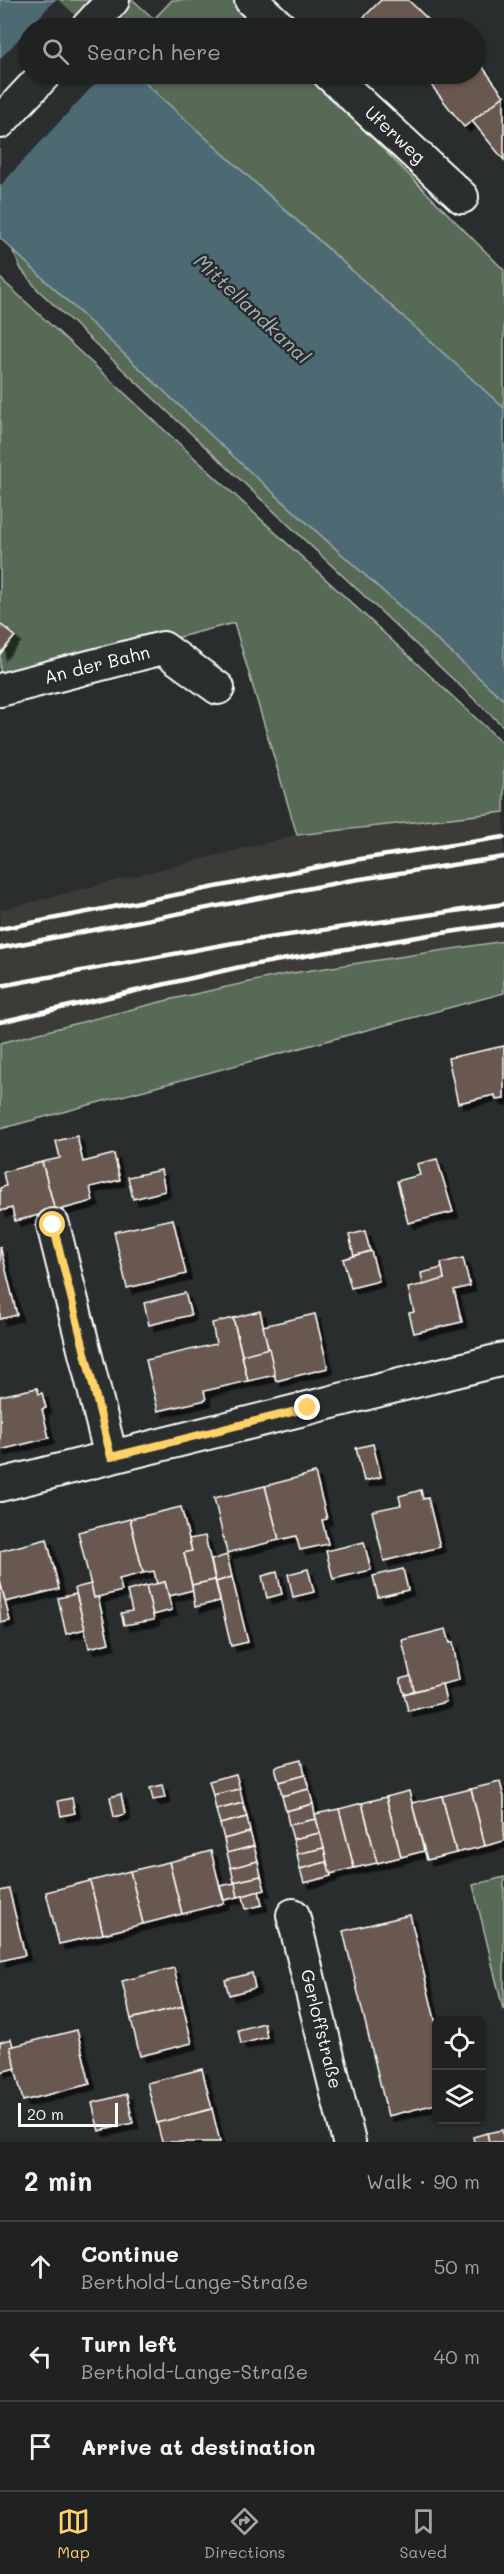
<!DOCTYPE html>
<html lang="en">
<head>
<meta charset="utf-8">
<style>
	:root { --surface:#202222; --page:#2d2f2f; --text:#f1f3f6; --muted:#a2a4a5; --line:#3d3f40; --accent:#ffd166 }
	body { margin:0; font-family:Mali,sans-serif; background:var(--page); color:var(--text) }
	.controls { position:absolute; right:18px; bottom:18px; display:grid; overflow:hidden; border-radius:9px; box-shadow:0 2px 4px #0004 }
	.controls button { width:54px; height:54px; display:grid; place-items:center; padding:0; border:0; border-bottom:2px solid var(--line); background:var(--surface); color:var(--text); font:30px sans-serif }
	.scale { position:absolute; left:18px; bottom:15px; width:100px; box-sizing:border-box; padding-left:6px; border:3px solid #fff; border-top:0; font-size:16px; line-height:21px; white-space:nowrap; color:#fff; -webkit-text-stroke:4px #2a2d2e; paint-order:stroke }
	.stop { position:absolute; width:18px; height:18px; margin:-14px; border:4px solid #ffd166; border-radius:50%; background:#fff }
	.stop.end { background:#ffd166; border-color:#fff; box-shadow:0 2px 6px #0008 }
	.list { margin:0; padding:0; list-style:none }
	h2 { display:flex; justify-content:space-between; align-items:center; height:78px; margin:0; padding:0 24px; font-size:26px }
	h2 small { font-size:20px; font-weight:400; color:var(--muted) }
	.list li { display:grid; grid-template-columns:39px 1fr auto; gap:18px; align-items:center; box-sizing:border-box; height:90px; padding:0 24px; border-top:2px solid var(--line) }
	.list b { display:block; font-size:22px; white-space:nowrap }
	.list p { margin:0; font-size:20px; white-space:nowrap; color:var(--muted) }
	.list em { font-size:20px; font-style:normal; color:var(--muted) }
	.icon { flex:none; width:33px; height:33px; fill:none; stroke:currentColor; stroke-width:2; stroke-linecap:round; stroke-linejoin:round }
	.map { position:relative; flex:none; width:504px; height:2142px; overflow:hidden }
	.search { position:absolute; background:var(--surface); box-shadow:0 2px 4px #0004; left:18px; right:18px; top:18px; height:66px; display:flex; align-items:center; gap:15px; box-sizing:border-box; padding:0 21px; border-radius:33px; color:var(--muted); font-size:22px }
	.sheet { height:348px; background:var(--surface) }
	nav { display:flex; justify-content:space-around; align-items:center; box-sizing:border-box; height:84px; border-top:2px solid var(--line); background:var(--surface); font-size:16px; color:var(--muted) }
	nav a { display:grid; justify-items:center; gap:3px }
	nav .on { color:var(--accent) }
	.map>svg:first-child { display:block }
</style>
</head>
<body>
<div class="map">
<svg width="504" height="2142" viewBox="0 0 504 2142">
	<defs>
		<filter id="shadow"><feDropShadow dx="5.5" dy="5.5" stdDeviation="0" flood-color="#0009"/></filter>
	</defs>
	<rect width="100%" height="100%" fill="#2a2d2e"/>
	<filter id="ink" filterUnits="userSpaceOnUse"><feTurbulence type="fractalNoise" baseFrequency=".0167" numOctaves="2"/><feDisplacementMap in="SourceGraphic" scale="12" xChannelSelector="R" yChannelSelector="G"/><feConvolveMatrix kernelMatrix="1 2 1 2 8 2 1 2 1" color-interpolation-filters="sRGB"/></filter>
	<g filter="url(#ink)">
		<!-- built -->
		<polygon fill="#3d3a38" points="504,809 504,943 168,1000 0,1043 0,910 297,835"/>
		<!-- green -->
		<g fill="#566a55" stroke="#aab4aa" stroke-width="1.5">
			<polygon points="55,0 133,0 154,19 172,0 235,0 263,28 86,28"/>
			<polygon points="135,74 308,74 504,270 504,408"/>
			<polygon points="12,249 246,468 504,700 504,727 38,290 21,269"/>
			<polygon points="0,278 504,744 504,812 297,835 234,623 0,683 0,654 15,636 0,624"/>
			<polygon points="504,941 504,993 0,1129 0,1043 168,1000 286,974"/>
			<polygon points="504,1877 504,2008 503,2009 473,1885"/>
		</g>
		<!-- water -->
		<polygon fill="#4e6a73" stroke="#95a6ab" stroke-width="1.5" points="0,0 55,0 86,28 28,28 28,74 135,74 504,408 504,700 246,468 0,238"/>
		<!-- pier -->
		<g fill="#2a2d2e">
			<polygon points="55,0 59,0 89,28 29,28"/>
			<polygon points="28,29 28,74 104,74 0,186 0,59"/>
		</g>
		<!-- building -->
		<g fill="#695950" stroke="#fff" stroke-width="1.5" filter="url(#shadow)">
			<polygon points="381,0 408,0 434,25 431,28 353,28"/>
			<polygon points="476,58 504,96 464,127 424,76 428,74 476,74"/>
			<polygon points="504,96 504,160 472,121"/>
			<polygon points="0,624 15,636 0,654"/>
			<polygon points="504,1046 504,1099 496,1100 495,1095 458,1103 448,1058"/>
			<polygon points="77,1136 83,1162 114,1154 120,1180 90,1187 93,1201 55,1211 42,1162 60,1158 56,1141"/>
			<polygon points="437,1159 453,1212 408,1223 397,1181 420,1175 417,1164"/>
			<polygon points="42,1162 55,1211 15,1221 12,1208 0,1211 0,1188 6,1186 3,1172"/>
			<polygon points="161,1170 165,1191 133,1199 128,1177"/>
			<polygon points="173,1219 186,1274 127,1288 114,1232"/>
			<polygon points="365,1231 370,1251 354,1256 349,1235"/>
			<polygon points="0,1246 17,1315 0,1319"/>
			<polygon points="371,1251 379,1281 351,1288 343,1259"/>
			<polygon points="463,1258 470,1286 454,1290 462,1322 414,1333 409,1313 414,1312 408,1288 444,1279 441,1263"/>
			<polygon points="442,1268 444,1279 423,1285 421,1273"/>
			<polygon points="185,1293 191,1315 149,1325 144,1303"/>
			<polygon points="260,1311 272,1364 246,1371 233,1318"/>
			<polygon points="315,1314 328,1368 276,1381 263,1326"/>
			<polygon points="233,1318 248,1381 204,1391 206,1400 158,1411 146,1360 216,1344 212,1323"/>
			<polygon points="269,1348 275,1375 248,1381 242,1355"/>
			<polygon points="37,1388 39,1394 42,1393 46,1408 42,1409 49,1438 0,1450 0,1396"/>
			<polygon points="373,1444 381,1477 364,1481 356,1448"/>
			<polygon points="315,1473 327,1519 322,1520 328,1544 300,1550 296,1536 279,1540 265,1486"/>
			<polygon points="265,1486 279,1540 227,1553 214,1498"/>
			<polygon points="421,1490 423,1499 428,1498 440,1547 384,1561 372,1511 401,1505 399,1496"/>
			<polygon points="181,1507 192,1551 184,1553 193,1590 169,1596 165,1582 157,1584 154,1571 143,1573 130,1519"/>
			<polygon points="130,1519 143,1573 119,1579 122,1591 94,1598 78,1532"/>
			<polygon points="205,1536 215,1580 192,1585 184,1553 192,1551 189,1539"/>
			<polygon points="47,1539 59,1589 5,1602 0,1581 0,1551"/>
			<polygon points="364,1542 371,1570 333,1579 326,1551"/>
			<polygon points="227,1555 232,1577 216,1582 211,1560"/>
			<polygon points="308,1569 314,1592 293,1597 288,1574"/>
			<polygon points="403,1569 408,1590 378,1597 373,1576"/>
			<polygon points="277,1572 282,1594 267,1598 262,1576"/>
			<polygon points="232,1577 248,1642 231,1646 216,1582"/>
			<polygon points="215,1580 220,1601 195,1607 192,1585"/>
			<polygon points="0,1581 10,1621 0,1623"/>
			<polygon points="165,1582 172,1610 153,1615 146,1586"/>
			<polygon points="91,1584 94,1598 98,1597 109,1643 89,1648 75,1588"/>
			<polygon points="146,1586 154,1620 124,1625 121,1613 132,1611 127,1591"/>
			<polygon points="76,1594 85,1629 66,1634 58,1598"/>
			<polygon points="446,1629 450,1643 453,1642 459,1680 414,1691 402,1640"/>
			<polygon points="411,1676 414,1691 404,1694 400,1679"/>
			<polygon points="442,1684 446,1702 408,1711 404,1694"/>
			<polygon points="302,1760 305,1775 279,1782 275,1767"/>
			<polygon points="236,1774 240,1789 213,1795 209,1781"/>
			<polygon points="305,1775 309,1789 282,1796 279,1782"/>
			<polygon points="500,1782 504,1797 504,1841 485,1846 471,1789"/>
			<polygon points="162,1785 165,1798 153,1800 150,1788"/>
			<polygon points="240,1789 243,1803 216,1810 213,1795"/>
			<polygon points="309,1789 313,1804 286,1811 282,1796"/>
			<polygon points="471,1789 485,1846 456,1853 442,1796"/>
			<polygon points="409,1791 424,1851 401,1857 386,1797"/>
			<polygon points="121,1794 125,1814 114,1817 110,1797"/>
			<polygon points="442,1796 456,1853 427,1860 412,1803"/>
			<polygon points="386,1797 401,1857 377,1863 362,1803"/>
			<polygon points="72,1798 75,1813 61,1816 58,1801"/>
			<polygon points="243,1803 247,1817 220,1824 216,1810"/>
			<polygon points="362,1803 377,1863 354,1868 339,1809"/>
			<polygon points="313,1804 316,1819 289,1825 286,1811"/>
			<polygon points="339,1809 354,1868 330,1874 315,1814"/>
			<polygon points="247,1817 250,1832 224,1839 220,1824"/>
			<polygon points="316,1819 320,1833 293,1839 289,1825"/>
			<polygon points="250,1832 254,1846 227,1853 224,1839"/>
			<polygon points="320,1833 324,1848 297,1854 293,1839"/>
			<polygon points="254,1846 258,1861 231,1868 227,1853"/>
			<polygon points="324,1848 327,1862 300,1869 297,1854"/>
			<polygon points="211,1851 224,1903 182,1914 169,1862"/>
			<polygon points="258,1861 261,1876 234,1882 231,1868"/>
			<polygon points="169,1862 182,1914 143,1924 130,1871"/>
			<polygon points="327,1862 331,1876 304,1883 300,1869"/>
			<polygon points="130,1871 143,1924 103,1934 90,1881"/>
			<polygon points="261,1876 265,1890 238,1897 234,1882"/>
			<polygon points="90,1881 103,1934 59,1944 46,1892"/>
			<polygon points="235,1883 238,1897 224,1900 220,1886"/>
			<polygon points="9,1889 25,1955 0,1961 0,1891"/>
			<polygon points="259,1891 262,1905 246,1909 243,1896"/>
			<polygon points="410,1915 436,2024 436,2104 388,2116 343,1931"/>
			<polygon points="174,1968 183,2006 131,2019 122,1981"/>
			<polygon points="252,1973 255,1988 229,1995 225,1980"/>
			<polygon points="183,2006 192,2043 140,2056 131,2019"/>
			<polygon points="264,2023 267,2037 241,2044 238,2030"/>
			<polygon points="77,2030 90,2084 23,2101 10,2047"/>
			<polygon points="11,2039 13,2046 10,2047 16,2068 0,2072 0,2042"/>
			<polygon points="202,2069 212,2109 157,2123 147,2083"/>
			<polygon points="127,2094 133,2123 99,2131 92,2103"/>
			<polygon points="212,2109 220,2142 162,2142 157,2123"/>
			<polygon points="502,2130 504,2142 489,2142 487,2133"/>
			<polygon points="487,2133 489,2142 474,2142 473,2137"/>
		</g>
		<g fill="none" stroke-linecap="round" stroke-linejoin="round">
			<!-- minor casing -->
			<g stroke="#fff" stroke-width="36">
				<g id="minor">
					<polyline points="251,0 281,28"/>
					<polyline points="87,28 113,0"/>
					<polyline points="329,74 462,197"/>
					<polyline points="0,122 45,74"/>
					<polyline points="0,690 163,648 218,688"/>
					<polyline points="53,1225 111,1457"/>
					<polyline points="0,1485 504,1359"/>
					<polyline points="293,1915 349,2142"/>
				</g>
			</g>
			<!-- minor -->
			<use href="#minor" stroke="#2a2d2e" stroke-width="32"/>
			<!-- rail -->
			<g stroke="#fff" stroke-width="4.5">
				<polyline points="0,929 354,860 504,837"/>
				<polyline points="0,948 347,881 504,857"/>
				<polyline points="0,986 233,943 504,904"/>
				<polyline points="0,1022 240,967 429,935 504,924"/>
			</g>
		</g>
	</g>
	<g fill="none" stroke-linecap="round" stroke-linejoin="round" filter="url(#ink)">
		<!-- route -->
		<polyline stroke="#ffd166" stroke-width="8" points="53,1225 111,1457 308,1408"/>
	</g>
	<g text-anchor="middle" stroke-width="5" stroke-linejoin="round" paint-order="stroke">
		<!-- street labels -->
		<g font-size="18" fill="#fff" stroke="#2a2d2e">
			<text transform="translate(395 135) rotate(43)" y="6">Uferweg</text>
			<text transform="translate(97 665) rotate(-14)" y="6">An der Bahn</text>
			<text transform="translate(321 2029) rotate(76)" y="6">Gerloffstraße</text>
		</g>
		<!-- water labels -->
		<g font-size="20" font-style="italic" fill="#a6b4b9" stroke="#2a2d2e">
			<text transform="translate(252 309) rotate(43)" y="7">Mittellandkanal</text>
		</g>
	</g>
</svg>
<div class="controls">
<button><svg class="icon" aria-label="locate" viewBox="0 0 24 24"><circle cx="12" cy="12" r="6"/><path d="M12 2v4M12 18v4M2 12h4M18 12h4"/></svg></button>
<button><svg class="icon" aria-label="layers" viewBox="0 0 24 24"><path d="M12 4l9 5-9 5-9-5zM3 14l9 5 9-5"/></svg></button>
</div>
<div class="scale">20 m</div>
<div class="stop" style="left:53px;top:1225px"></div>
<div class="stop end" style="left:308px;top:1408px"></div>
<div class="search"><svg class="icon" aria-label="search" viewBox="0 0 24 24"><circle cx="10" cy="10" r="6"/><path d="M15 15l6 6"/></svg>Search here</div>
</div>
<section class="sheet">
<h2>2 min<small>Walk · 90 m</small></h2>
<ul class="list">
<li><svg class="icon" aria-label="ahead" viewBox="0 0 24 24"><path d="M12 20V5M6 11l6-6 6 6"/></svg><div><b>Continue</b><p>Berthold-Lange-Straße</p></div><em>50 m</em></li>
<li><svg class="icon" aria-label="left" viewBox="0 0 24 24"><path d="M17 20v-9H6M10 6l-5 5 5 5"/></svg><div><b>Turn left</b><p>Berthold-Lange-Straße</p></div><em>40 m</em></li>
<li><svg class="icon" aria-label="arrive" viewBox="0 0 24 24"><path d="M6 21V4h12l-3 4 3 4H6"/></svg><div><b>Arrive at destination</b></div></li>
</ul>
</section>
<nav>
<a class="on"><svg class="icon" aria-label="map" viewBox="0 0 24 24"><path d="M3 6l6-2 6 2 6-2v14l-6 2-6-2-6 2zM9 4v14M15 6v14"/></svg>Map</a>
<a><svg class="icon" aria-label="directions" viewBox="0 0 24 24"><path d="M12 3l9 9-9 9-9-9zM9 14v-3h6M13 9l2 2-2 2"/></svg>Directions</a>
<a><svg class="icon" aria-label="saved" viewBox="0 0 24 24"><path d="M7 4h10v16l-5-4-5 4z"/></svg>Saved</a>
</nav>
</body>
</html>
